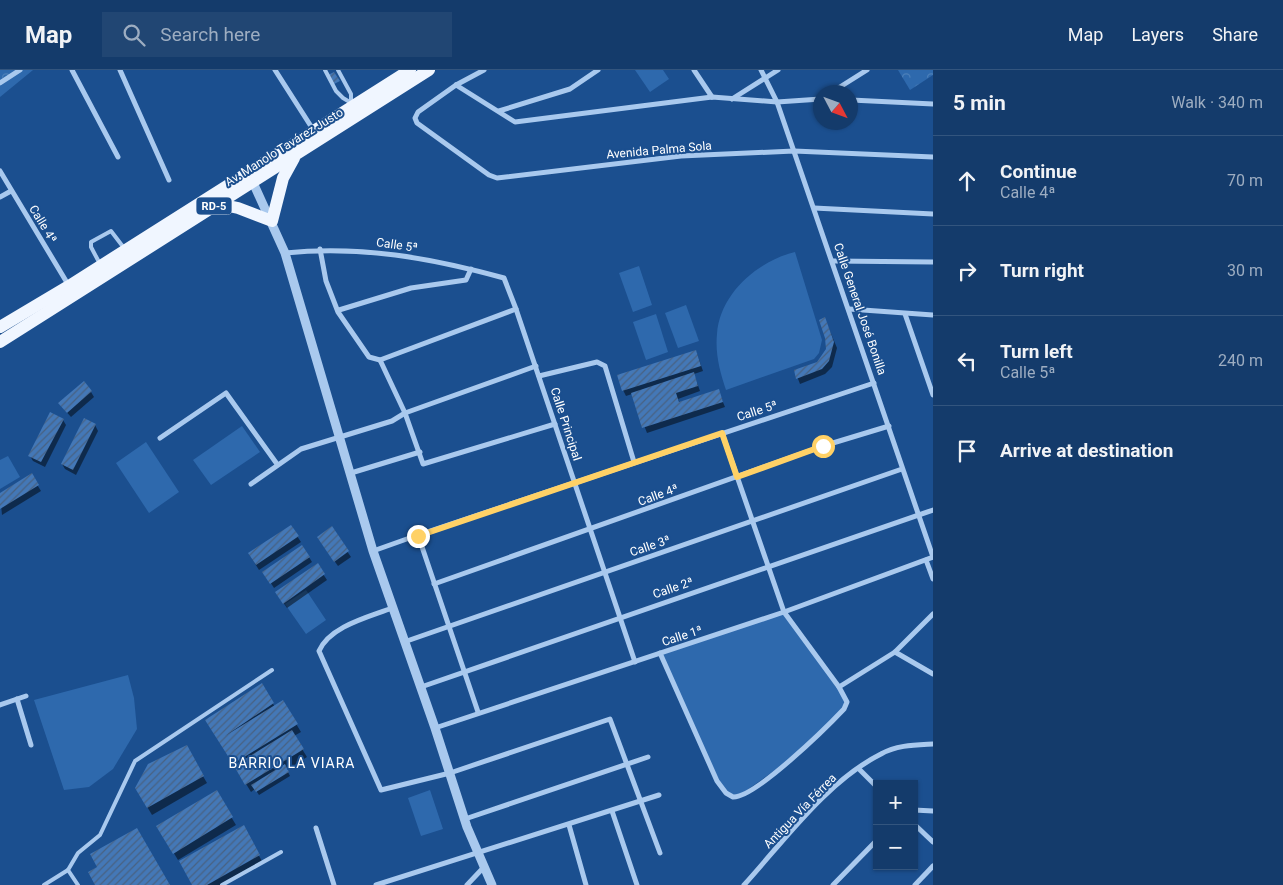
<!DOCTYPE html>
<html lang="en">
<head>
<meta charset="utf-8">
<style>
	:root { --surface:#143b6b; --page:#214673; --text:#f1f3f6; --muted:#9dadc1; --line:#33557e }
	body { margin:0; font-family:Roboto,sans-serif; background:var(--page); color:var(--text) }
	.controls { position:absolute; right:15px; bottom:15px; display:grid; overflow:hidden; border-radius:0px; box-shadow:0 1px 4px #0004 }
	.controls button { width:45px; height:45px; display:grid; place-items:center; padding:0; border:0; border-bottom:1px solid var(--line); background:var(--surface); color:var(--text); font:25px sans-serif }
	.compass { position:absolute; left:813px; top:15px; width:45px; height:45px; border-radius:50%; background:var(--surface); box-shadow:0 1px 4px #0004; rotate:131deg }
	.stop { position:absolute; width:15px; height:15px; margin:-11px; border:4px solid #ffd166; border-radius:50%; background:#fff }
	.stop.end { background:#ffd166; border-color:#fff; box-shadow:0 1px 5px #0008 }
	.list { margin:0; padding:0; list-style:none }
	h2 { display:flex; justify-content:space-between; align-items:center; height:65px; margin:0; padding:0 20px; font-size:21px }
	h2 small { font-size:16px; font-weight:400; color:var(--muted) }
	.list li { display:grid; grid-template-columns:32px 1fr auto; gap:15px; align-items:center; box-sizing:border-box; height:90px; padding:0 20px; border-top:1px solid var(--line) }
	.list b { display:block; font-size:19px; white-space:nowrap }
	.list p { margin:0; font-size:16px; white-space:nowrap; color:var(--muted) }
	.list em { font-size:16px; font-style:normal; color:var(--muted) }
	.icon { flex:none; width:28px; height:28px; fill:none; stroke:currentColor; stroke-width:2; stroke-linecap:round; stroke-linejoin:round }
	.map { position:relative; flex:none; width:933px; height:815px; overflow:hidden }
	header { display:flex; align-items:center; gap:30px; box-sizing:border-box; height:70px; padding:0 25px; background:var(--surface); border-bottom:1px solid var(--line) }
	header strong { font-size:24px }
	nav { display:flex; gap:28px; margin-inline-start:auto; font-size:18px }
	.search { width:350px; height:45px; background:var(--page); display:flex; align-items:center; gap:12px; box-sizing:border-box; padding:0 18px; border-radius:0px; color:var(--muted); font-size:19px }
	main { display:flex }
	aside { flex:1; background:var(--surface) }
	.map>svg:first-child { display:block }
</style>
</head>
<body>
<header>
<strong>Map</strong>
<div class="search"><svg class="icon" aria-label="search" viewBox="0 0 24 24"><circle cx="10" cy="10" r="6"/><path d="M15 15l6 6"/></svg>Search here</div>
<nav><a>Map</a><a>Layers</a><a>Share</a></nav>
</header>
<main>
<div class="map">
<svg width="933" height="815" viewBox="0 0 933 815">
	<defs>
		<pattern id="forest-crowns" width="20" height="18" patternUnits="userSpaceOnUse" patternTransform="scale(1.25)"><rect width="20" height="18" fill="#2e69ad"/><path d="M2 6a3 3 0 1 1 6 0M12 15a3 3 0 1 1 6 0" fill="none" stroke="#4d80b9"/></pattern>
		<pattern id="building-hatch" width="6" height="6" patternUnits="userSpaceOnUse" patternTransform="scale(1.25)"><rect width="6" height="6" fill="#4478b7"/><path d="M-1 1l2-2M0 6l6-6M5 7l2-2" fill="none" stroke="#486282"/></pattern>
	</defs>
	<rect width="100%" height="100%" fill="#1b4f8f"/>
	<!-- grass -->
	<g fill="#2e69ad">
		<polygon points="635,0 663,0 669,9 650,22"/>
		<path d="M795,182L822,270L819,283L814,289L726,320C720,302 715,284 717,264C720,223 758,191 795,182Z"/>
		<polygon points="639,196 652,235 633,242 619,203"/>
		<polygon points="686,235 699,271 678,278 665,243"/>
		<polygon points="656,244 668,282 646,290 633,252"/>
		<polygon points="242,356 260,382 211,415 193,390"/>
		<polygon points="146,372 179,422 149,443 116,393"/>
		<polygon points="8,386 20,407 0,419 0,390"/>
		<polygon points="306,520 326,550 306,564 285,534"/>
		<polygon points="784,542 847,632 844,639 795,686 737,727 723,719 660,584"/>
		<polygon points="128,605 134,628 137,659 113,699 89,717 64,720 34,630"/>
		<polygon points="430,720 443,759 421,766 408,728"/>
	</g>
	<!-- forest -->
	<g fill="url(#forest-crowns)">
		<polygon points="0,0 33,0 0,27"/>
		<polygon points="898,0 933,0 933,5 910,20"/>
	</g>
	<!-- shadow -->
	<g fill="#0007">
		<polygon points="825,249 837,278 832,297 825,304 800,314 795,301 818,293 827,279"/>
		<polygon points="696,281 703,301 694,304 700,321 678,329 680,333 718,320 725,337 647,363 632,324 626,326 623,320"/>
		<polygon points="91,322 94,327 71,347 63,338"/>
		<polygon points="63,350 66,355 45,397 33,391 30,386"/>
		<polygon points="95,355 98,361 76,405 65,399 62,394"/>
		<polygon points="31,405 41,421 2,445 0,424"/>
		<polygon points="291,457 301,472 259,500 249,484"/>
		<polygon points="331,458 351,487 338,496 321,472"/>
		<polygon points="309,487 312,492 274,518 267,507"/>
		<polygon points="317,495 327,510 287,538 280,528"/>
		<polygon points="261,615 275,637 283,632 301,662 294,666 307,687 287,700 290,706 259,725 255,719 251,722 207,650"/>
		<polygon points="186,677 207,713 152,745 136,718"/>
		<polygon points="216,722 236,755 178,790 158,757"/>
		<polygon points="243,757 263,793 225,815 194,815"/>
	</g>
	<!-- building -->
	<g fill="url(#building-hatch)">
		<polygon points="334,2 340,11 334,14 328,5"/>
		<polygon points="825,247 834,272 829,291 822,299 796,309 794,300 817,292 826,279 825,268 819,250"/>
		<polygon points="696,280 701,296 622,321 617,305"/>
		<polygon points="694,302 698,316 676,323 679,332 719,319 723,332 642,358 631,323"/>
		<polygon points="84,311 92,321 67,343 58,333"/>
		<polygon points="50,342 64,349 41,392 28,386"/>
		<polygon points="84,348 96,354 73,400 61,394"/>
		<polygon points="32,403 39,415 0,439 0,423"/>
		<polygon points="291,455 299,466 256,495 248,483"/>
		<polygon points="332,456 349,481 334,492 317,467"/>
		<polygon points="302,475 310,487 270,514 262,502"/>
		<polygon points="318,493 325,504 283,534 275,522"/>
		<polygon points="262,613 274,633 225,666 283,630 298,654 233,694 205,650"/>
		<polygon points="292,660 304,679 245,715 234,696"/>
		<polygon points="187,675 204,706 147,738 135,718 148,694"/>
		<polygon points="285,694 289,702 256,722 251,715"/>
		<polygon points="217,720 233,747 173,784 156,756"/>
		<polygon points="244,755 260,785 207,815 192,815 179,791"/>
		<polygon points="137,758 170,815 95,815 88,802 97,797 90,784"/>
	</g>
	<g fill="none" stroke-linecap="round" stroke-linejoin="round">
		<!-- service -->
		<g stroke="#a9c9ee" stroke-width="4">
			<polyline points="325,0 336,21 343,28 353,34"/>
			<polyline points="338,0 351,24 351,32"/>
			<polyline points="100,194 91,177 91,172 111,161 124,178"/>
			<polyline points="44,815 68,800"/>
			<polyline points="78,815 68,800 78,783 100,765 135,691 272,600"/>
			<polyline points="222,815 281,782"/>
		</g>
		<!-- minor -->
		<g stroke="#a9c9ee" stroke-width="5">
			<polyline points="72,0 118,87"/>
			<polyline points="120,0 169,110"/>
			<polyline points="275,0 314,61"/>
			<polyline points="484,0 456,15 418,42 415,48 417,53 489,105 497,108 681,86 794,81 933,87"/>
			<polyline points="694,0 712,27"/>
			<polyline points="761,0 777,32 933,487"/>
			<polyline points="0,13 20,0"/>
			<polyline points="456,15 515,52 712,27 777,32 821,29"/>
			<polyline points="832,22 867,0"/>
			<polyline points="732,29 778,0"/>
			<polyline points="851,30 933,34"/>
			<polyline points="499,41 570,19 598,0"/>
			<polyline points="0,101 69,216"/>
			<polyline points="0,127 11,121"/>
			<polyline points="814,138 933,144"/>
			<polyline points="320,179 326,211 338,242 369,287 380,290 405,343 423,394 555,354"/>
			<path d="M285,183C360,175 431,188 504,208L516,239L635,592"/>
			<polyline points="833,191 933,192"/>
			<polyline points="849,239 933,245"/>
			<polyline points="339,240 411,218 466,210 471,199"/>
			<polyline points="905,244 933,325"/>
			<polyline points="380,290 516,239"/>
			<polyline points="539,306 597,292 605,296 634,392"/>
			<polyline points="160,368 226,323 277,394"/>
			<polyline points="351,403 420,382"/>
			<polyline points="251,414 301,379 392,351 405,343 536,296"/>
			<polyline points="418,465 874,313"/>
			<polyline points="373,481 418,465 478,642"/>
			<polyline points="926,490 933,509"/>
			<polyline points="434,514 823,376 889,356"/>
			<path d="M392,538C369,547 330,556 319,581L381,720L450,703L610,649L660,783"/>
			<polyline points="404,572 902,399"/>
			<polyline points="895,582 933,604"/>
			<path d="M660,583L717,711L726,723L733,727C755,728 827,657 844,639L847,632L839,617L784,542L722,363"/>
			<polyline points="421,617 933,440"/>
			<polyline points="839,617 895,582 933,544"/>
			<polyline points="17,629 31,675"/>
			<polyline points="0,635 26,626"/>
			<polyline points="435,658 784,542 933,487"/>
			<polyline points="859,699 877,717"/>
			<polyline points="914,740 933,741"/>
			<polyline points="612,741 637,815"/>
			<polyline points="465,749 648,687"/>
			<polyline points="914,754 933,772"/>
			<polyline points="569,755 586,815"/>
			<polyline points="316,758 334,815"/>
			<polyline points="376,815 659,725"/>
			<polyline points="467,815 484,797"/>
			<path d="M744,815C784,771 827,711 881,684C897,675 915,675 933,674"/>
			<polyline points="833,815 877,770"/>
			<polyline points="915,815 933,796"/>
		</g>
		<!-- tertiary -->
		<polyline stroke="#a9c9ee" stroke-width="9" points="251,108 285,183 373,481 435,658 467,757 492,815"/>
		<!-- primary -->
		<g stroke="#f0f6ff" stroke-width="12">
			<polyline points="219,134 238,138 272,151 283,108 294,88"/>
			<polyline points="0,257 69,216 410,0"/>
			<polyline points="0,272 429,0"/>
		</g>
	</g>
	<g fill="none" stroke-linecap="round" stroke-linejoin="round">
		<!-- route -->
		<polyline stroke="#ffd166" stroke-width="6" points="418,466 722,363 737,407 823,376"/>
	</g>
	<g text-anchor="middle" stroke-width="4" stroke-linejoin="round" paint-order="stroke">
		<!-- shield labels -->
		<rect fill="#1b4f8f" stroke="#bbcadd" stroke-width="1" x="196.5" y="127.5" width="35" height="17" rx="4"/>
		<g font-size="11" font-weight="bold" fill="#fff">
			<text x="214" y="140">RD-5</text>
		</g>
		<!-- street labels -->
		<g font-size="12" fill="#fff" stroke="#1b4f8f">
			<text transform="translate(284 77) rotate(-32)" y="4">Av. Manolo Tavárez Justo</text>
			<text transform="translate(659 80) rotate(-5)" y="4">Avenida Palma Sola</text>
			<text transform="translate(43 154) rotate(59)" y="4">Calle 4ª</text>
			<text transform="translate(397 175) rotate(8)" y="4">Calle 5ª</text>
			<text transform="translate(860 239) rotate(71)" y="4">Calle General José Bonilla</text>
			<text transform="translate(757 341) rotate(-18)" y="4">Calle 5ª</text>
			<text transform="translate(566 354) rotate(72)" y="4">Calle Principal</text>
			<text transform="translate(658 425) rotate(-20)" y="4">Calle 4ª</text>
			<text transform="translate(650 476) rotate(-19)" y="4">Calle 3ª</text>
			<text transform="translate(673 518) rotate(-19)" y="4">Calle 2ª</text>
			<text transform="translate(682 566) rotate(-18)" y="4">Calle 1ª</text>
			<text transform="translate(800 741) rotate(-46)" y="4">Antigua Vía Férrea</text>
		</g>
		<!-- neighbourhood labels -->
		<g font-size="14" letter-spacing="1" fill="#fff" stroke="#1b4f8f">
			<text x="292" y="698">BARRIO LA VIARA</text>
		</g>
	</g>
</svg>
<div class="controls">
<button>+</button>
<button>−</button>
</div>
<svg class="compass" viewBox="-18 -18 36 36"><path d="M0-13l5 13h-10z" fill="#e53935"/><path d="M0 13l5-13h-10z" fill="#9dadc1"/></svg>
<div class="stop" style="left:823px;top:376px"></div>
<div class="stop end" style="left:418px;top:466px"></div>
</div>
<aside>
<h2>5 min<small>Walk · 340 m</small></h2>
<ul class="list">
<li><svg class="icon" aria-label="ahead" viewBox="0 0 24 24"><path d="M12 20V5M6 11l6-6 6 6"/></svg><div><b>Continue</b><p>Calle 4ª</p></div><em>70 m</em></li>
<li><svg class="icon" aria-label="right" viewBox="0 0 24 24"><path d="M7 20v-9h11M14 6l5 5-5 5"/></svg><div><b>Turn right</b></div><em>30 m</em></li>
<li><svg class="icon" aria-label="left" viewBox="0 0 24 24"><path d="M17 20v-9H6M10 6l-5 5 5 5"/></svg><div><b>Turn left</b><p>Calle 5ª</p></div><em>240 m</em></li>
<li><svg class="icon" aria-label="arrive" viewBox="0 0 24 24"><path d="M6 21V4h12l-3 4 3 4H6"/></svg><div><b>Arrive at destination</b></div></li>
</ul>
</aside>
</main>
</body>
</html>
